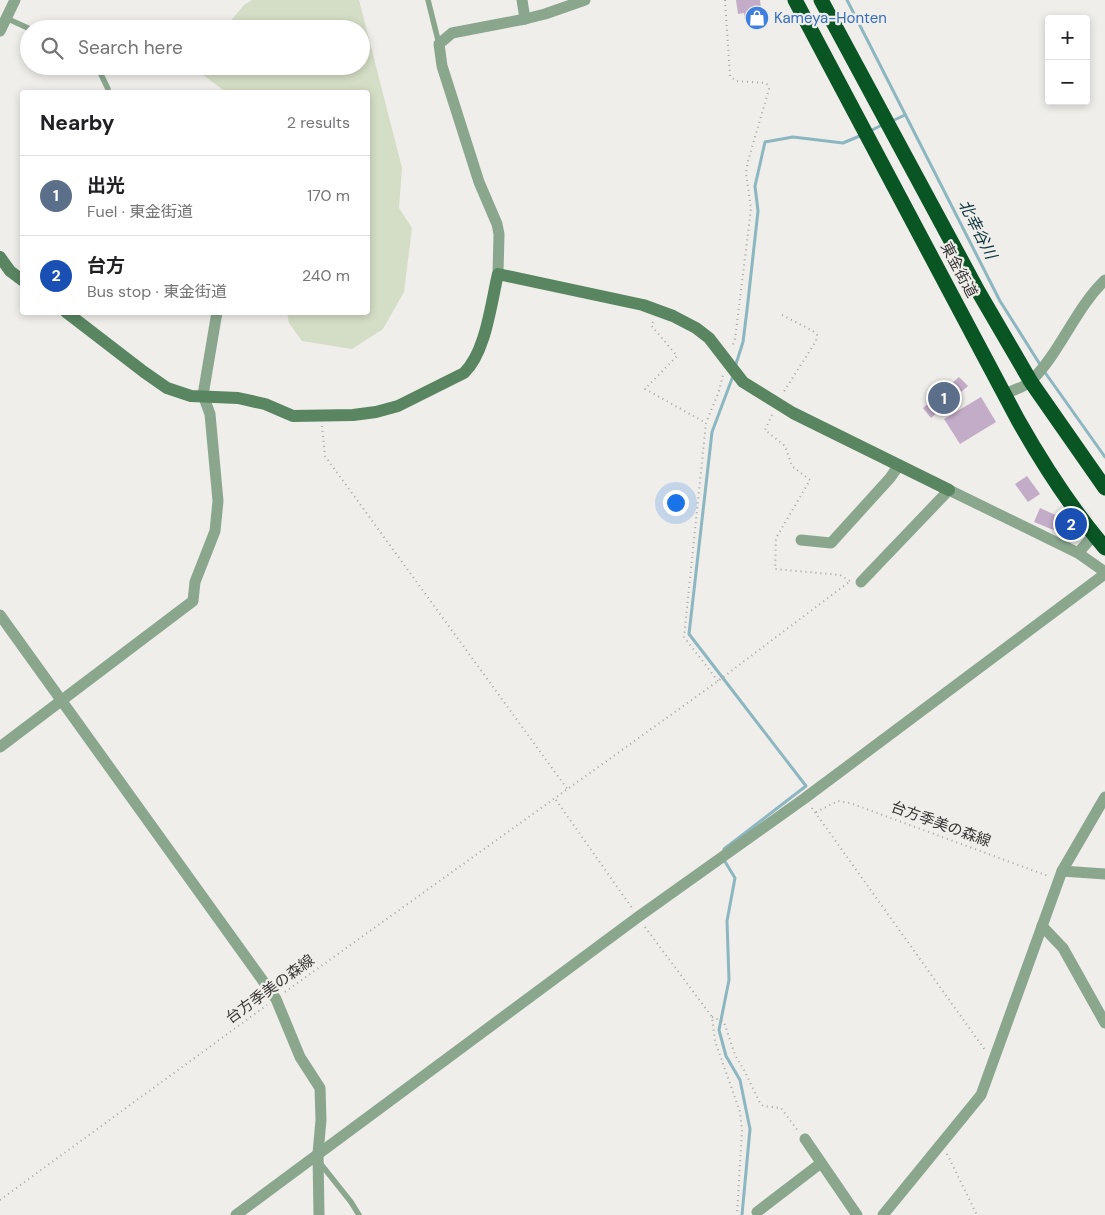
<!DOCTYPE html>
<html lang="en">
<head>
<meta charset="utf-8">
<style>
	:root { --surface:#fff; --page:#f6f6f6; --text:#202124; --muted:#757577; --line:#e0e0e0; --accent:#db2777 }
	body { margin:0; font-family:"DM Sans","Noto Sans JP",sans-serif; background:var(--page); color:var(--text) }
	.controls { position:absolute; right:15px; top:15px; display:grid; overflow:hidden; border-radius:5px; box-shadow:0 2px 8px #0003 }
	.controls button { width:45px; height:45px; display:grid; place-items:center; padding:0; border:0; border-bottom:1px solid var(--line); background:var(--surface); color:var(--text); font:25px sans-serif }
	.you { position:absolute; left:675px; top:502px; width:18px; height:18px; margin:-12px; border:4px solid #fff; border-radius:50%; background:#1a73e8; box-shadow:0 0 0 8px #1a73e833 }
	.badge { display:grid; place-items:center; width:32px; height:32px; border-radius:50%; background:var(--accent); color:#fff; font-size:16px; font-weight:700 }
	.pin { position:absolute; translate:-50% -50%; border:2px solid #fff; box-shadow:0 1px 5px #0006 }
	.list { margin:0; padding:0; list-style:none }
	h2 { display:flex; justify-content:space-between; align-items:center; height:65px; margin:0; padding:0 20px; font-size:21px }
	h2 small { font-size:16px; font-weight:400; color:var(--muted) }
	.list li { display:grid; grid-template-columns:32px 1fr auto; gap:15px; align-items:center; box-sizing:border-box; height:80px; padding:0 20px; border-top:1px solid var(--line) }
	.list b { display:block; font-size:19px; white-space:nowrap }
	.list p { margin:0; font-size:16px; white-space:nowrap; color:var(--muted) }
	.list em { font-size:16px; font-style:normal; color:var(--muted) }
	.icon { flex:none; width:28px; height:28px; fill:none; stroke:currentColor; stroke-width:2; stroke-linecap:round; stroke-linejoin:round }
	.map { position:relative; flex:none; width:1105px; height:1215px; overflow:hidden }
	.search { position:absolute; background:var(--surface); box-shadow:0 2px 8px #0003; left:20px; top:20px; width:350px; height:55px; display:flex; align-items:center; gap:12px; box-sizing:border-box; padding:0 18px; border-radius:28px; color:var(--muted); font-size:19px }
	.panel { position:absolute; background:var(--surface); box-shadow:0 2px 8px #0003; left:20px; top:90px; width:350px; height:225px; border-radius:5px }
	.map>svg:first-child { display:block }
</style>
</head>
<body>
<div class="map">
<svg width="1105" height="1215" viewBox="0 0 1105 1215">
	<rect width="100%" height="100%" fill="#efeeea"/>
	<!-- green -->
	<polygon fill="#d4ddc5" points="252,0 359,0 402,168 399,208 412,228 404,292 383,329 352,349 302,341 289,323 287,313 368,312 368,92 226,92 192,67 361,66 361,29 224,29 244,5"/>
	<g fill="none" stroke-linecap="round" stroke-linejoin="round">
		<!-- stream -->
		<g stroke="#8cb6c0" stroke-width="3">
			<polyline points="847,0 1000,301 1041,366"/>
			<polyline points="892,121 905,115"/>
			<polyline points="870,131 882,125"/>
			<polyline points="735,367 743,342 747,310 758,211 755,186 765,142 793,137 843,143 862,135"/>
			<polyline points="1044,371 1105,457"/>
			<polyline points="724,849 806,786 689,634 712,432 733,376"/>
			<polyline points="724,860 735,878 727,921 729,980 719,1030 726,1056 740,1080 750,1129 742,1215"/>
		</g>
	</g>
	<!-- building -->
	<g fill="#c3acc8">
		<polygon points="736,0 760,0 763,25 751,27 750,20 745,20 744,13 738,14"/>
		<polygon points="959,377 968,386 931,418 923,408"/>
		<polygon points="981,397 996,422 960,444 944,419"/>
		<polygon points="1027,476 1040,494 1028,502 1015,484"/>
		<polygon points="1040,508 1060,517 1058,521 1069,526 1064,537 1056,533 1056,531 1034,522"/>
	</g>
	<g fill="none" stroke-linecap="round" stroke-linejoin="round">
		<!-- path -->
		<g stroke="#a6a5a2" stroke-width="2" stroke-dasharray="1 4" stroke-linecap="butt">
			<polyline points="725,0 730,76 736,81 765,83 768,85 769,89 748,161 746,173 751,209 735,339 732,347"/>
			<polyline points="782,315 813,331 817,335 816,341 783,393"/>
			<polyline points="653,322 651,325 677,356 645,389 706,423"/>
			<polyline points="772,415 765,430 785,446 792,466 810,480 776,538 775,569 840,575 850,581"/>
			<polyline points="322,426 325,456 568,790"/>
			<polyline points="718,681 684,637 706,423 719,391 723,375"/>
			<polyline points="556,800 632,908"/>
			<polyline points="812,808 985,1050"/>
			<polyline points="816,812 838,801 850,803 1048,876"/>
			<polyline points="645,927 712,1017 715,1041 740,1112 742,1130 737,1215"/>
			<polyline points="285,992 718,681 849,582"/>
			<polyline points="712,1017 724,1022 735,1055 744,1070 760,1103 763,1106 781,1108 798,1131"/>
			<polyline points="947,1154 977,1215"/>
			<polyline points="0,1200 267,1005"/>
		</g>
		<!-- lane -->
		<g stroke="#8aa78e" stroke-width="5.5">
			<polyline points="428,0 439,44"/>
			<polyline points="6,18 30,29"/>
			<polyline points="97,66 108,89 108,92"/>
			<polyline points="320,1163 351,1202 359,1215"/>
		</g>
		<!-- street -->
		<g stroke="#8aa78e" stroke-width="11">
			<polyline points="525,19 545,14 585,0"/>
			<polyline points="0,31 15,0"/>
			<polyline points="498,274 499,234 497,224 479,182 442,66 439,44 452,33 525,19 522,0"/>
			<path d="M1005,394C1013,390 1026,387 1032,380C1061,351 1075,309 1105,280"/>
			<polyline points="801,540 831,543 890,478 899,465"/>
			<polyline points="1078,553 1094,535"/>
			<polyline points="861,582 949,490 1078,553 1105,572"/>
			<polyline points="0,615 276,999 300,1057 320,1088 321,1120 318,1153 319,1215"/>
			<polyline points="0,747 193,601 195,582 215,531 218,501 210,414 203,395 217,312"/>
			<polyline points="1062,871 1105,874"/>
			<polyline points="1042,926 1063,948 1105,1023"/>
			<polyline points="805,1139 857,1215"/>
			<polyline points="757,1212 821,1163"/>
			<polyline points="236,1215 638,917 805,798 1105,574"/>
			<polyline points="883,1215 981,1095 1062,871 1105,797"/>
		</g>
		<!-- secondary -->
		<g stroke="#598561" stroke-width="12">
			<polyline points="0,257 10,271 22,280"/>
			<path d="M66,312L144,372L167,388L191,396L238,398L265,404L293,416L353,415L376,412L398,406L464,373C486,352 491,303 498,274L643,305L673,316L696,328L709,338L743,382L793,413L949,490"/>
		</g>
		<!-- highway -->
		<g stroke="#095624" stroke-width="15">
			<path d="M795,0L1018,420C1044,466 1071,508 1105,548"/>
			<polyline points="821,0 978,291 1031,382 1105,488"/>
		</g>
	</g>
	<!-- icons -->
	<defs>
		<g id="shop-disc" transform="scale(1.25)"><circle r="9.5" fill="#3f7fe0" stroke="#efeeea"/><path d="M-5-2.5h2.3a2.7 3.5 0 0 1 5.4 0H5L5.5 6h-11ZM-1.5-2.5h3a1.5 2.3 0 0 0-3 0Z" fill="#fff"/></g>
	</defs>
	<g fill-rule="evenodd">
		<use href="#shop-disc" x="757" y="18"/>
	</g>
	<g text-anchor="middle" stroke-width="4.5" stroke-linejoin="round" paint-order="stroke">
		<!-- shop labels -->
		<g font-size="15" fill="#366cbe" stroke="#efeeea" text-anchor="start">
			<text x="774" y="23">Kameya-Honten</text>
		</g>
		<!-- street labels -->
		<g font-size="15" fill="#373635" stroke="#efeeea">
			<text transform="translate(959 270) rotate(62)" y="5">東金街道</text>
			<text transform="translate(941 824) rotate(20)" y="5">台方季美の森線</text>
			<text transform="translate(270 989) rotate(-36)" y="5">台方季美の森線</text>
		</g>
		<!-- water labels -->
		<g font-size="16" font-style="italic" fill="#09323b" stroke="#efeeea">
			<text transform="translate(978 229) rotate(63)" y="6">北幸谷川</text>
		</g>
	</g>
</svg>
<div class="controls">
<button>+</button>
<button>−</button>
</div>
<div class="you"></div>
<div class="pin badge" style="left:944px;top:398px;background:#5c6f8a">1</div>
<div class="pin badge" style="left:1071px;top:524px;background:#1a4fb4">2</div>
<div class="search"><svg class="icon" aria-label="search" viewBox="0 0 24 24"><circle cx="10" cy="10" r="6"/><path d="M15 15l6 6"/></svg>Search here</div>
<section class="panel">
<h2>Nearby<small>2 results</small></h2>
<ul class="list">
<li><span class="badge" style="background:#5c6f8a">1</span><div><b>出光</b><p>Fuel · 東金街道</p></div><em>170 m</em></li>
<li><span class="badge" style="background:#1a4fb4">2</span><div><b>台方</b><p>Bus stop · 東金街道</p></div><em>240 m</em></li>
</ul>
</section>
</div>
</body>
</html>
